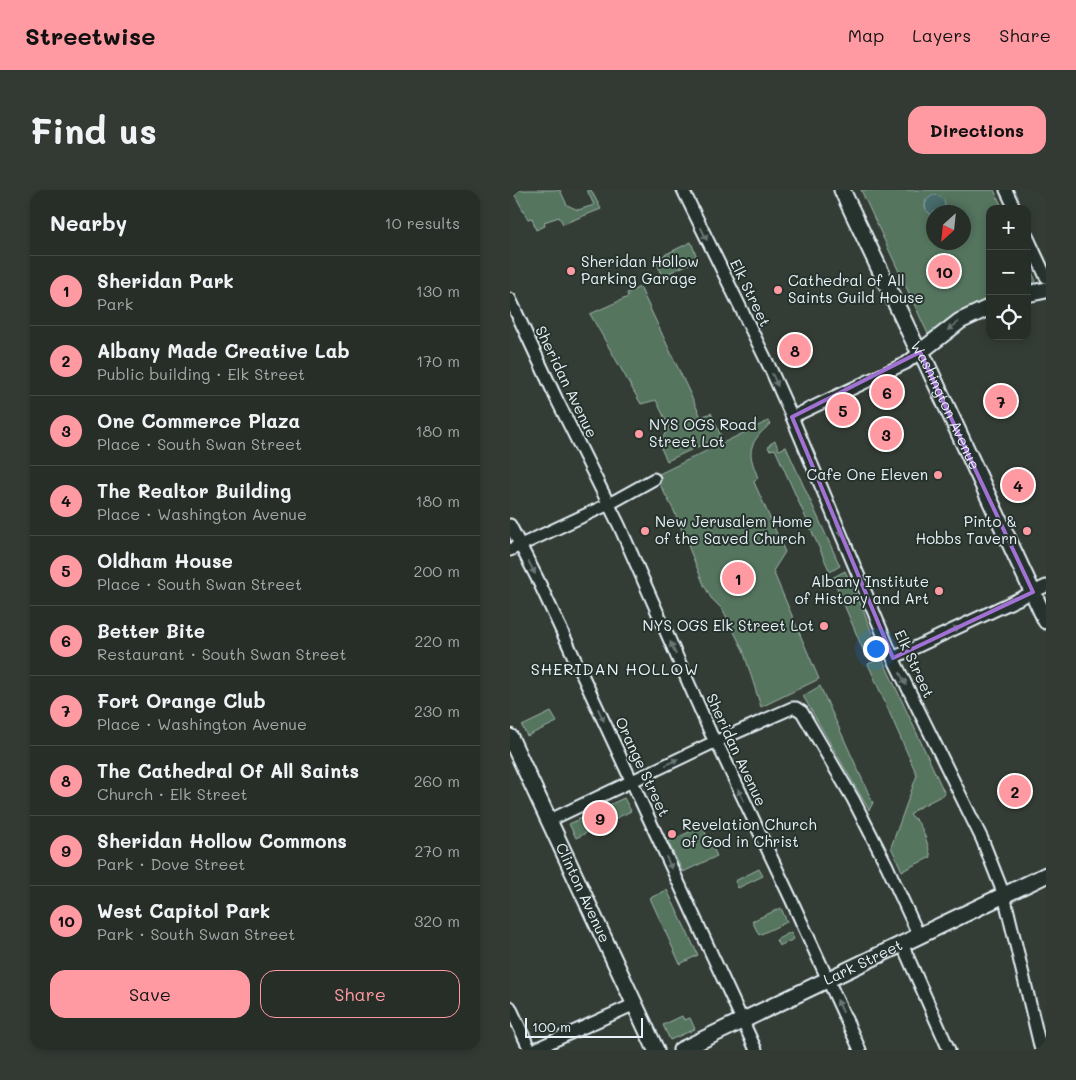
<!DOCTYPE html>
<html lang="en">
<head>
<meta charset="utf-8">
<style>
	:root { --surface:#272e28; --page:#333a34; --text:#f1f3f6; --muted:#a4a8a8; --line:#434a45; --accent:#ff9aa2 }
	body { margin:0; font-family:Mali,sans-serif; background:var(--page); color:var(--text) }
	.controls { position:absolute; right:15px; top:15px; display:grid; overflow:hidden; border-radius:10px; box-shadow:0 2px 8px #0003 }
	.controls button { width:45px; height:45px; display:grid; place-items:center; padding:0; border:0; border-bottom:1px solid var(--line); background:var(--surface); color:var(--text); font:25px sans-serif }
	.compass { position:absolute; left:416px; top:15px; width:45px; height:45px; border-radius:50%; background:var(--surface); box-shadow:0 2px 8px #0003; rotate:207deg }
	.scale { position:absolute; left:15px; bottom:12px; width:118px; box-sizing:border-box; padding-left:5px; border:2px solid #e8f1f8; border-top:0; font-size:14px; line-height:18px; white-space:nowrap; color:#e8f1f8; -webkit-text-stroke:4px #26332d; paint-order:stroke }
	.you { position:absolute; left:365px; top:458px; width:18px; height:18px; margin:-12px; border:4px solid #fff; border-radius:50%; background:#1a73e8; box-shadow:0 0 0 8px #1a73e833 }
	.badge { display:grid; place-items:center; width:32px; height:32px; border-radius:50%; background:var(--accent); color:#111; font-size:16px; font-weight:700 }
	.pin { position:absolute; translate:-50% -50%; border:2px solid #fff; box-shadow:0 1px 5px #0006 }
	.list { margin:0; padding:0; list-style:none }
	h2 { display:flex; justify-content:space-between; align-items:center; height:65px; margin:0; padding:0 20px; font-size:21px }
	h2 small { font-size:16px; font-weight:400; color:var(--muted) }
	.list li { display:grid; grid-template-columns:32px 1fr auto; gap:15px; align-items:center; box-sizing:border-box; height:70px; padding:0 20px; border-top:1px solid var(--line) }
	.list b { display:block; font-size:19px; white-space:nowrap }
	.list p { margin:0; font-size:16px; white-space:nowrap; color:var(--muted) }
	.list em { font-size:16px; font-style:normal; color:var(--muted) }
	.actions { display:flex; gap:10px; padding:15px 20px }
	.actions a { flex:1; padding:11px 0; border:1px solid var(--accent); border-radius:15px; text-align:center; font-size:18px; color:var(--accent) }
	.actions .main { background:var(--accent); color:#111 }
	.icon { flex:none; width:28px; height:28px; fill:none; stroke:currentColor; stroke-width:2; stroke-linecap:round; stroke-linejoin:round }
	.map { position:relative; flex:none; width:536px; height:860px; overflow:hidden; border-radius:15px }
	header { display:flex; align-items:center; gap:30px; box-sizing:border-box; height:70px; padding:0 25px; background:var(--accent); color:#111 }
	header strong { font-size:24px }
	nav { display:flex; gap:28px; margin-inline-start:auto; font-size:18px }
	.intro { display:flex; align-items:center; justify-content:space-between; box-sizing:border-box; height:120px; padding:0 30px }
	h1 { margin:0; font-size:35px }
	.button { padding:12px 22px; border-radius:15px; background:var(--accent); color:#111; font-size:18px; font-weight:700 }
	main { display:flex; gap:30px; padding:0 30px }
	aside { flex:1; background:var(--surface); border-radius:15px; box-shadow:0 2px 8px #0003 }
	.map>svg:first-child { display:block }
</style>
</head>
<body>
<header>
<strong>Streetwise</strong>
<nav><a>Map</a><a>Layers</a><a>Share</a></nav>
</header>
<div class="intro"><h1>Find us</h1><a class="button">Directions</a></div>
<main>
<aside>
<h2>Nearby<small>10 results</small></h2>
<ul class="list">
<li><span class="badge">1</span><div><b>Sheridan Park</b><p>Park</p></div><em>130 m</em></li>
<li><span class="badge">2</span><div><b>Albany Made Creative Lab</b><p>Public building · Elk Street</p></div><em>170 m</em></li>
<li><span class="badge">3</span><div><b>One Commerce Plaza</b><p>Place · South Swan Street</p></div><em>180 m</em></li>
<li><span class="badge">4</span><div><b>The Realtor Building</b><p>Place · Washington Avenue</p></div><em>180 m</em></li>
<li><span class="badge">5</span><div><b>Oldham House</b><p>Place · South Swan Street</p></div><em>200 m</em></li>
<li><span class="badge">6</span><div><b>Better Bite</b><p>Restaurant · South Swan Street</p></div><em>220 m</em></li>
<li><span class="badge">7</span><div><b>Fort Orange Club</b><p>Place · Washington Avenue</p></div><em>230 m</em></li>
<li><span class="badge">8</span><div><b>The Cathedral Of All Saints</b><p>Church · Elk Street</p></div><em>260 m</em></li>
<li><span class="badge">9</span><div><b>Sheridan Hollow Commons</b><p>Park · Dove Street</p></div><em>270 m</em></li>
<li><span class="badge">10</span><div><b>West Capitol Park</b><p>Park · South Swan Street</p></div><em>320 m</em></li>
</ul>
<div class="actions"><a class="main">Save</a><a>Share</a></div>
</aside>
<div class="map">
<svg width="536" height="860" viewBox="0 0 536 860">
	<rect width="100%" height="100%" fill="#343d35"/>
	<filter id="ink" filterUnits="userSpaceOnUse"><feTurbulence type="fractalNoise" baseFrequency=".02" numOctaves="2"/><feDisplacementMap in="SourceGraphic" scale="10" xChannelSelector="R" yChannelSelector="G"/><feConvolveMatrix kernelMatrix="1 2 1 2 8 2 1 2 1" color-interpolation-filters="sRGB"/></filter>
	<g filter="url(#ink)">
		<!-- green -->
		<g fill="#55755f" stroke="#9eb3ac" fill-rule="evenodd">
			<polygon points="2,0 50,0 57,15 68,20 84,15 77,0 81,0 91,19 53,34 49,27 34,32 35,36 26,40 22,28 18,29"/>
			<path d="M351,0H484L493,19H480V110L449,123L418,144ZM416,10L433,21L432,22H453V52H423V25H421L415,17Z"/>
			<polygon points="181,52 188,70 152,86 147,72 148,68"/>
			<polygon points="517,71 526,91 520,97 517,97"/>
			<polygon points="130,97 191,227 201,223 211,246 157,271 149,254 159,237 146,210 131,214 80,124 118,107 117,103"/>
			<path d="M258,231L261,234C252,240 240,253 241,264C241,271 246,282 248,288L244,292L275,362L263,381L309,489L251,517L233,460L213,420L201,408L194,395L164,321L148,291L149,284Z"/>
			<polygon points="265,251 269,260 276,257 330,376 320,382 265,259 260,260 258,258 260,254"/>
			<polygon points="335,381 353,420 369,461 356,467 325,393 322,388"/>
			<path d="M372,468L435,604L406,619L400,625C413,632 417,653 421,667L392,681L381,657L407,585L358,474Z"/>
			<polygon points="310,496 363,613 359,620 293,506"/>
			<polygon points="41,522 47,532 17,546 12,536"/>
			<polygon points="114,608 121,621 66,648 59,634"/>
			<polygon points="192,636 207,666 173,682 158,652"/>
			<polygon points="249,679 253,686 228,698 225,691"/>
			<polygon points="157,700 188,765 170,774 140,708"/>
			<polygon points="271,718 277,732 249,745 242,731"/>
			<polygon points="281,742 284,749 269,756 266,750"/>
			<polygon points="172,826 174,830 180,828 185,839 160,850 153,835"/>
		</g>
		<!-- water -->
		<path fill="#476b6b" stroke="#87a1a3" d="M424,5C434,6 438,15 432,22H423V25C412,21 413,9 424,5Z"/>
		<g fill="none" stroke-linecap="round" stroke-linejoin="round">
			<!-- minor casing -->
			<g stroke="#e8f1f8" stroke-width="15">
				<g id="minor">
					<polyline points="173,0 261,180 282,227 383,468 472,649 494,705 531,860"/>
					<polyline points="496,0 505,19"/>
					<polyline points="517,46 536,87"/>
					<polyline points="0,109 47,210 109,335 201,544 210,559 281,709 350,860"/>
					<polyline points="282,227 396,173 410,162"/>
					<polyline points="0,335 28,390 122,592 246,860"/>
					<polyline points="0,360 99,314 144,289"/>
					<polyline points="383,468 536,396"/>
					<polyline points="38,631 198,555 282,518 286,518 292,522 343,609 377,676 409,746"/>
					<polyline points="392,754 439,860"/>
					<polyline points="0,817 20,860"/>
					<polyline points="23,860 125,814"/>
				</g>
			</g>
			<!-- major casing -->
			<g stroke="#e8f1f8" stroke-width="19">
				<g id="major">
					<path id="s1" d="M332,0L405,154L415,170L536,431"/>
					<polyline points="517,104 536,100"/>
					<polyline points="410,162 450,131 480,117"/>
					<path id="s2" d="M0,547L146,860"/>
					<path id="s3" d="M171,860L536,685"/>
				</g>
			</g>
			<!-- minor -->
			<use href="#minor" stroke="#26332d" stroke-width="11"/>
			<!-- major -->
			<use href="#major" stroke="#26332d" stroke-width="15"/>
		</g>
		<!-- one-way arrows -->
		<defs><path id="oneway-solid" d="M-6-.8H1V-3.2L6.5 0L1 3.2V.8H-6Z" transform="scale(1.25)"/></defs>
		<g fill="#6a7674">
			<use href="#oneway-solid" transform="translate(194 44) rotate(64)"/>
			<use href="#oneway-solid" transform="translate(443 136) rotate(142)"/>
			<use href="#oneway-solid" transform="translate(265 190) rotate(66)"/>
			<use href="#oneway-solid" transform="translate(329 339) rotate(67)"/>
			<use href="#oneway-solid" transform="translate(22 378) rotate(62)"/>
			<use href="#oneway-solid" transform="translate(443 440) rotate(-25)"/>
			<use href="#oneway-solid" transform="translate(163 458) rotate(-114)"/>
			<use href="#oneway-solid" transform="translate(393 489) rotate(64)"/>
			<use href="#oneway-solid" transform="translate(91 525) rotate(65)"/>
			<use href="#oneway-solid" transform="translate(162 572) rotate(-26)"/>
			<use href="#oneway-solid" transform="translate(231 605) rotate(-115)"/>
			<use href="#oneway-solid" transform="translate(159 673) rotate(65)"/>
			<use href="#oneway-solid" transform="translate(330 816) rotate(-115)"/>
		</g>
	</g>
	<!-- marked area -->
	<path fill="none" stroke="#a171d3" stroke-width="4" stroke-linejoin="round" d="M410,162L523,402L383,468L282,227Z"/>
	<!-- markers -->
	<g fill="#ff9aa2" stroke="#26332d" stroke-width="2">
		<circle cx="61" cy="81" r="5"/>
		<circle cx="268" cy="100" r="5"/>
		<circle cx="129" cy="244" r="5"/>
		<circle cx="428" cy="285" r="5"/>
		<circle cx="135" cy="341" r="5"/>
		<circle cx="517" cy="341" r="5"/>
		<circle cx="429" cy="401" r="5"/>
		<circle cx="314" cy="436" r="5"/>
		<circle cx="162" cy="644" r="5"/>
	</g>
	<g text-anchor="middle" stroke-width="4" stroke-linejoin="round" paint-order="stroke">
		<!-- poi labels -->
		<g font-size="15" fill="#e8f1f8" stroke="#26332d" text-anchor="start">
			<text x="71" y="77">Sheridan Hollow<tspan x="71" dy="17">Parking Garage</tspan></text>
			<text x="278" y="96">Cathedral of All<tspan x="278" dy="17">Saints Guild House</tspan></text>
			<text x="139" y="240">NYS OGS Road<tspan x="139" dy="17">Street Lot</tspan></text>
			<text x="418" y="290" text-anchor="end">Cafe One Eleven</text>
			<text x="145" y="337">New Jerusalem Home<tspan x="145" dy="17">of the Saved Church</tspan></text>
			<text x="507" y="337" text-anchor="end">Pinto &amp;<tspan x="507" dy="17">Hobbs Tavern</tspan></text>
			<text x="419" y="397" text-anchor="end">Albany Institute<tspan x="419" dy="17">of History and Art</tspan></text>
			<text x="304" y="441" text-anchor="end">NYS OGS Elk Street Lot</text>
			<text x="172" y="640">Revelation Church<tspan x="172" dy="17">of God in Christ</tspan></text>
		</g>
		<!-- street labels -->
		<g font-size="15" fill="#e8f1f8" stroke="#26332d">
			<text transform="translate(240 103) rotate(64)" y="5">Elk Street</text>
			<text transform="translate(56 192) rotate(64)" y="5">Sheridan Avenue</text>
			<text dy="5" stroke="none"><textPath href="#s1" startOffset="239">Washington Avenue</textPath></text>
			<text transform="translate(404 474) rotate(65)" y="5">Elk Street</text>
			<text transform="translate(226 560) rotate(65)" y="5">Sheridan Avenue</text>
			<text transform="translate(132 577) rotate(65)" y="5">Orange Street</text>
			<text dy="5" stroke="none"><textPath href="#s2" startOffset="172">Clinton Avenue</textPath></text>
			<text dy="5" stroke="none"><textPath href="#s3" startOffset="202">Lark Street</textPath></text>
		</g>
		<!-- neighbourhood labels -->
		<g font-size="16" letter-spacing="1" fill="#e8f1f8" stroke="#26332d">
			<text x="105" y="485">SHERIDAN HOLLOW</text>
		</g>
	</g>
</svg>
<div class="controls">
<button>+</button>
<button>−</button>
<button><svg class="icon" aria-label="locate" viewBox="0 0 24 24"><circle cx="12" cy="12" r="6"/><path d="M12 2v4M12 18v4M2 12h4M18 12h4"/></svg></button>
</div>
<svg class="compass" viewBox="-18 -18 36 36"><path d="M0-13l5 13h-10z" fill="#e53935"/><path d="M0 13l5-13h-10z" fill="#a4a8a8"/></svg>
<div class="scale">100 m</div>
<div class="you"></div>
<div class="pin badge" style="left:228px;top:388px">1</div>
<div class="pin badge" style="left:505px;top:601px">2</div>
<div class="pin badge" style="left:376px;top:244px">3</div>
<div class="pin badge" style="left:508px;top:295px">4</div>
<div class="pin badge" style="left:333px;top:220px">5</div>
<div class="pin badge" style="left:377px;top:202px">6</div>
<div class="pin badge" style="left:491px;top:211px">7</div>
<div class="pin badge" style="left:285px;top:160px">8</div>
<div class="pin badge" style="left:90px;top:628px">9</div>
<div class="pin badge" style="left:434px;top:81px">10</div>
</div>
</main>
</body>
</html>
